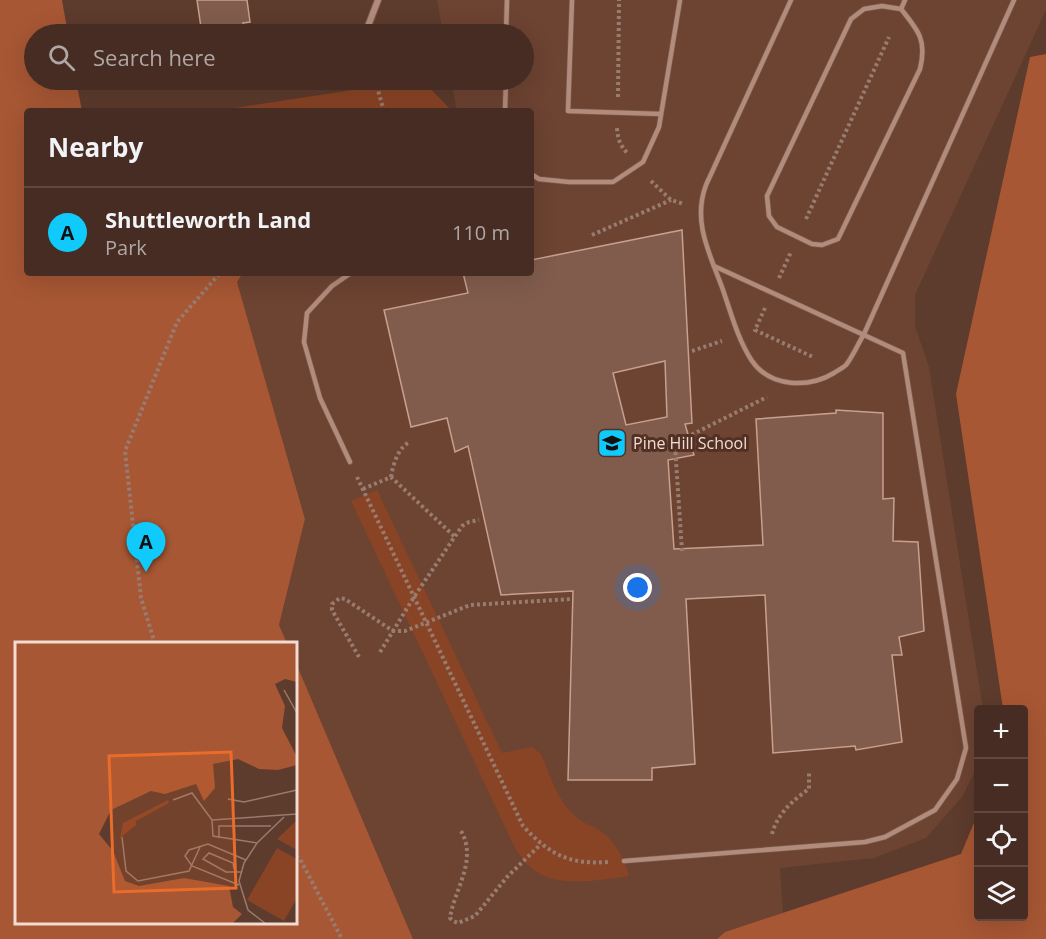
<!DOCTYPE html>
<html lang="en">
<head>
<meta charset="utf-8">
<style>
	:root { --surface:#462c22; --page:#4d342a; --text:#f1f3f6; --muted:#b0a7a5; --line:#5e4840; --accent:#0fcafa }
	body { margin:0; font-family:"Open Sans",sans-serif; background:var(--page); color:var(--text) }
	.controls { position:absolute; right:18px; bottom:18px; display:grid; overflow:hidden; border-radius:6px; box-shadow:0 6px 24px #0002 }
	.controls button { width:54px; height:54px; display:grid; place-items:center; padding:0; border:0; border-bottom:2px solid var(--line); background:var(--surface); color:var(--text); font:30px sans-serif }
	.you { position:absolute; left:638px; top:588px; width:21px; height:21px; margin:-15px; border:4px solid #fff; border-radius:50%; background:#1a73e8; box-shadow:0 0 0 9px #1a73e833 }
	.badge { display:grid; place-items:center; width:39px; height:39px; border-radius:50%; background:var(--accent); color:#111; font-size:20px; font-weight:700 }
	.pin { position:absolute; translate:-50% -50px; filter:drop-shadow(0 2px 3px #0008) }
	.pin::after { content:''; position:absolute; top:32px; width:21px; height:18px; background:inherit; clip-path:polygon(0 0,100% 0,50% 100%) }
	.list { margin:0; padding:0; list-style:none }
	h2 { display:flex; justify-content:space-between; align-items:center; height:78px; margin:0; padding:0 24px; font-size:26px }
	h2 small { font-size:20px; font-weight:400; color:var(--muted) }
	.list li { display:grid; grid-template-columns:39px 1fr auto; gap:18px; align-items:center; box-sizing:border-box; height:90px; padding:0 24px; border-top:2px solid var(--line) }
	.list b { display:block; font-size:22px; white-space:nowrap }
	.list p { margin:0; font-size:20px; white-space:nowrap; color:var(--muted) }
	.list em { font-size:20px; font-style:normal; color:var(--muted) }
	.icon { flex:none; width:33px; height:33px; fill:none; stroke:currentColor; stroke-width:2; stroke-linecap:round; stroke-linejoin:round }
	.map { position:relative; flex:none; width:1046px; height:939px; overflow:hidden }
	.search { position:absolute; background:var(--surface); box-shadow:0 6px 24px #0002; left:24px; top:24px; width:510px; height:66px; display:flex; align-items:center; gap:15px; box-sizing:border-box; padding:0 21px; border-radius:33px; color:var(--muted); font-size:22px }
	.panel { position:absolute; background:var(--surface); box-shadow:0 6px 24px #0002; left:24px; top:108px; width:510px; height:168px; border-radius:6px }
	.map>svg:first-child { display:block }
</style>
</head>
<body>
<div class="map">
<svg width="1046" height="939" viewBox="0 0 1046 939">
	<rect width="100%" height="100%" fill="#5d3b2d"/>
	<!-- built -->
	<polygon fill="#6d4332" points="437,0 1046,0 1046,10 915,295 915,326 929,367 983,709 978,710 978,765 962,797 926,838 874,858 780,868 783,913 725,932 717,939 413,939 296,663 296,644 287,643 279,625 305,519 237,282 243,273 531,273 531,111 457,111 451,80 524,80 524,34 443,34"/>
	<!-- green -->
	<g fill="#894425">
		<polygon points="418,80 422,80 452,111 215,111"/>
		<path d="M377,490L502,753L532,747L541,754C550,775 557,800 575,816C582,823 591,825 599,830C615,840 624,859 629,876C598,880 555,890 529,866C525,862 521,856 517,852L351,501Z"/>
	</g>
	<!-- forest -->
	<g fill="#a75734">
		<polygon points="0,0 62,0 68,34 34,34 34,80 76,80 82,111 27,111 27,273 243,273 237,282 305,519 279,625 287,643 16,644 16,922 296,922 296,663 413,939 0,939"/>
		<polygon points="1046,54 1046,939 717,939 725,932 961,854 978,813 978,916 1024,916 1024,710 1003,709 956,394 1030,57"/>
	</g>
	<!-- building -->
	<g fill="#815c4d" stroke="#c8a08f" stroke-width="1.5" fill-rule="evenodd">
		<polygon points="197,0 247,0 250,22 243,23 245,34 202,34"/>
		<path d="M682,230L692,423L685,424L694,455L668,460L674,549L763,545L756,419L836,413V410L883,413V499L894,498L893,541L918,542L924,631L899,637L902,655H892L902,742L856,750L855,746L773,753L765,595L686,599L695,764L652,768V780H568L573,591L501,595L468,446L455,452L447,418L411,427L384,310L468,293L463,273H531V260ZM665,361L667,417L626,425L613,373Z"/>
	</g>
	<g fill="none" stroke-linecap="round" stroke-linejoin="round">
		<!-- lane casing -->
		<g stroke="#76594d" stroke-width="6">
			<g id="lane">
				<polyline points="572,0 568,111 661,114"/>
				<path d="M791,0L706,185C692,222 710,254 723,290C731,313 738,340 752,361C771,388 809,388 834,373C838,370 843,368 846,365C853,356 858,344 864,334L1014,0"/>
				<path d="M882,6L901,9C919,31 927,41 920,69L838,239L822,245L812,244L777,227L769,216L767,196L851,19L864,9Z"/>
				<polyline points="901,9 905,0"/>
				<polyline points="506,34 507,0"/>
				<polyline points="505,111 506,80"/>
				<polyline points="531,174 539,179 569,182 613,182 643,162 659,127 680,0"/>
				<polyline points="350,462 320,398 304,342 307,313 332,286 351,273"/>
				<polyline points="624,861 865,842 885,837 935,810 957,779 966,748 903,353 714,266"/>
			</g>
		</g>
		<!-- street casing -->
		<g stroke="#76594d" stroke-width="8">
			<polyline id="street" points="365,34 378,0"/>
		</g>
		<!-- path -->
		<g stroke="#997c70" stroke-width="4" stroke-dasharray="3 3" stroke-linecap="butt">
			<polyline points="375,80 384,111"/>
			<polyline points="618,97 619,0"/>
			<path d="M617,128C618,140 620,145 628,154"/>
			<polyline points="651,181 671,200 684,204"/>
			<polyline points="806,219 889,37"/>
			<polyline points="592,235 671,200"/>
			<polyline points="779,278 791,252"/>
			<polyline points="765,308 755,330 813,357"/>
			<polyline points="692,351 722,341"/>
			<path d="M357,477L523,826C549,854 569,865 608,862"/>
			<path d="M391,477C393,465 398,447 410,442"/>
			<polyline points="363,489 391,477 455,537"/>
			<polyline points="682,551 675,446 677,442 767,397"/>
			<polyline points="155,644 141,598 125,451 177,322 220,273"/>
			<polyline points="380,652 414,597 462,526 469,522 479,520"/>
			<polyline points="359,657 332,610 332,604 340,598 345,599 393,631 405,631 470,605 572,599"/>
			<path d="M461,831C478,860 454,890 450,918L453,921L458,923L475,916L507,877L541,844"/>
			<path d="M772,834C777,814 793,800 809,789V772"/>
			<polyline points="296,856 300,859 342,939"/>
		</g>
		<!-- lane -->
		<use href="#lane" stroke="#b38b7b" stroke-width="4.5"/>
		<!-- street -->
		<use href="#street" stroke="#b38b7b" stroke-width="6"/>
	</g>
	<!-- icons -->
	<defs>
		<g id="school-square" transform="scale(1.5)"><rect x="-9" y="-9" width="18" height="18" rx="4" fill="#0fcafa" stroke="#523023"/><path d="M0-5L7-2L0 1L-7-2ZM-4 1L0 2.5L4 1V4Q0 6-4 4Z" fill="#111"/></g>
	</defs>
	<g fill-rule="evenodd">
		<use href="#school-square" x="612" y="443"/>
	</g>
	<g text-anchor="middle" stroke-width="6" stroke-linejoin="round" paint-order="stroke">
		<!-- poi labels -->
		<g font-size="16" fill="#f1dbd2" stroke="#523023" text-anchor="start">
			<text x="633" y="449">Pine Hill School</text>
		</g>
	</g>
	<!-- overview -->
	<g transform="translate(15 642)">
		<rect width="282" height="282" fill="#5d3b2d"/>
		<path d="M153,158L154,161L121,179V183L105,196L108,181ZM282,178V208L262,197ZM262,206L282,217V256L269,279L232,258Z" fill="#894425"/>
		<path d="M0,0H282V40L270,37L260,42L270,64L267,86L282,115V123L263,128L244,127L223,117L198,122L200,146L189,159L181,142L150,152L136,149L96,168L84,192L98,209L110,239L124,244L169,236L214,244L218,265L227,272L217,282H0Z" fill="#a75734"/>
		<path fill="none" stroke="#987b6f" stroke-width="1.5" d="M269,48L282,71M213,157L229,160L282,148M158,158L177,151L197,178M197,178L282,172M197,178L198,194L242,201M107,195L111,229L123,239L174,229L185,205M204,196V184H256M219,227L218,221L194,211L188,217L211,230H226M224,243L177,224L170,214L174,208L193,202L231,218M251,282L233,268L224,239L229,221L242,201L269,175"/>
		<path fill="#e96c2a" fill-opacity="0.15" stroke="#e96c2a" stroke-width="3" d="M216,110L221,246L99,250L94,114Z"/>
		<rect width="282" height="282" fill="none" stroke="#f1dbd2" stroke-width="3"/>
	</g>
</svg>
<div class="controls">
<button>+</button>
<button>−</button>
<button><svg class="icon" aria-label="locate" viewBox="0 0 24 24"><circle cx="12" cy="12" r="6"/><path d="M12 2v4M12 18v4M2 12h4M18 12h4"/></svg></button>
<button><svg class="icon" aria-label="layers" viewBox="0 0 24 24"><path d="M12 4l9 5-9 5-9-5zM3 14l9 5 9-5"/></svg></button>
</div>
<div class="you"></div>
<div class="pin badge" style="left:146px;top:572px">A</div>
<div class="search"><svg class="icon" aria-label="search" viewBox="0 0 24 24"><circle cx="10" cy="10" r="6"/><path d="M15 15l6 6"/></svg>Search here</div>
<section class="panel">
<h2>Nearby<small></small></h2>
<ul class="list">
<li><span class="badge">A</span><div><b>Shuttleworth Land</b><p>Park</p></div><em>110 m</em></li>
</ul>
</section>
</div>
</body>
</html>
